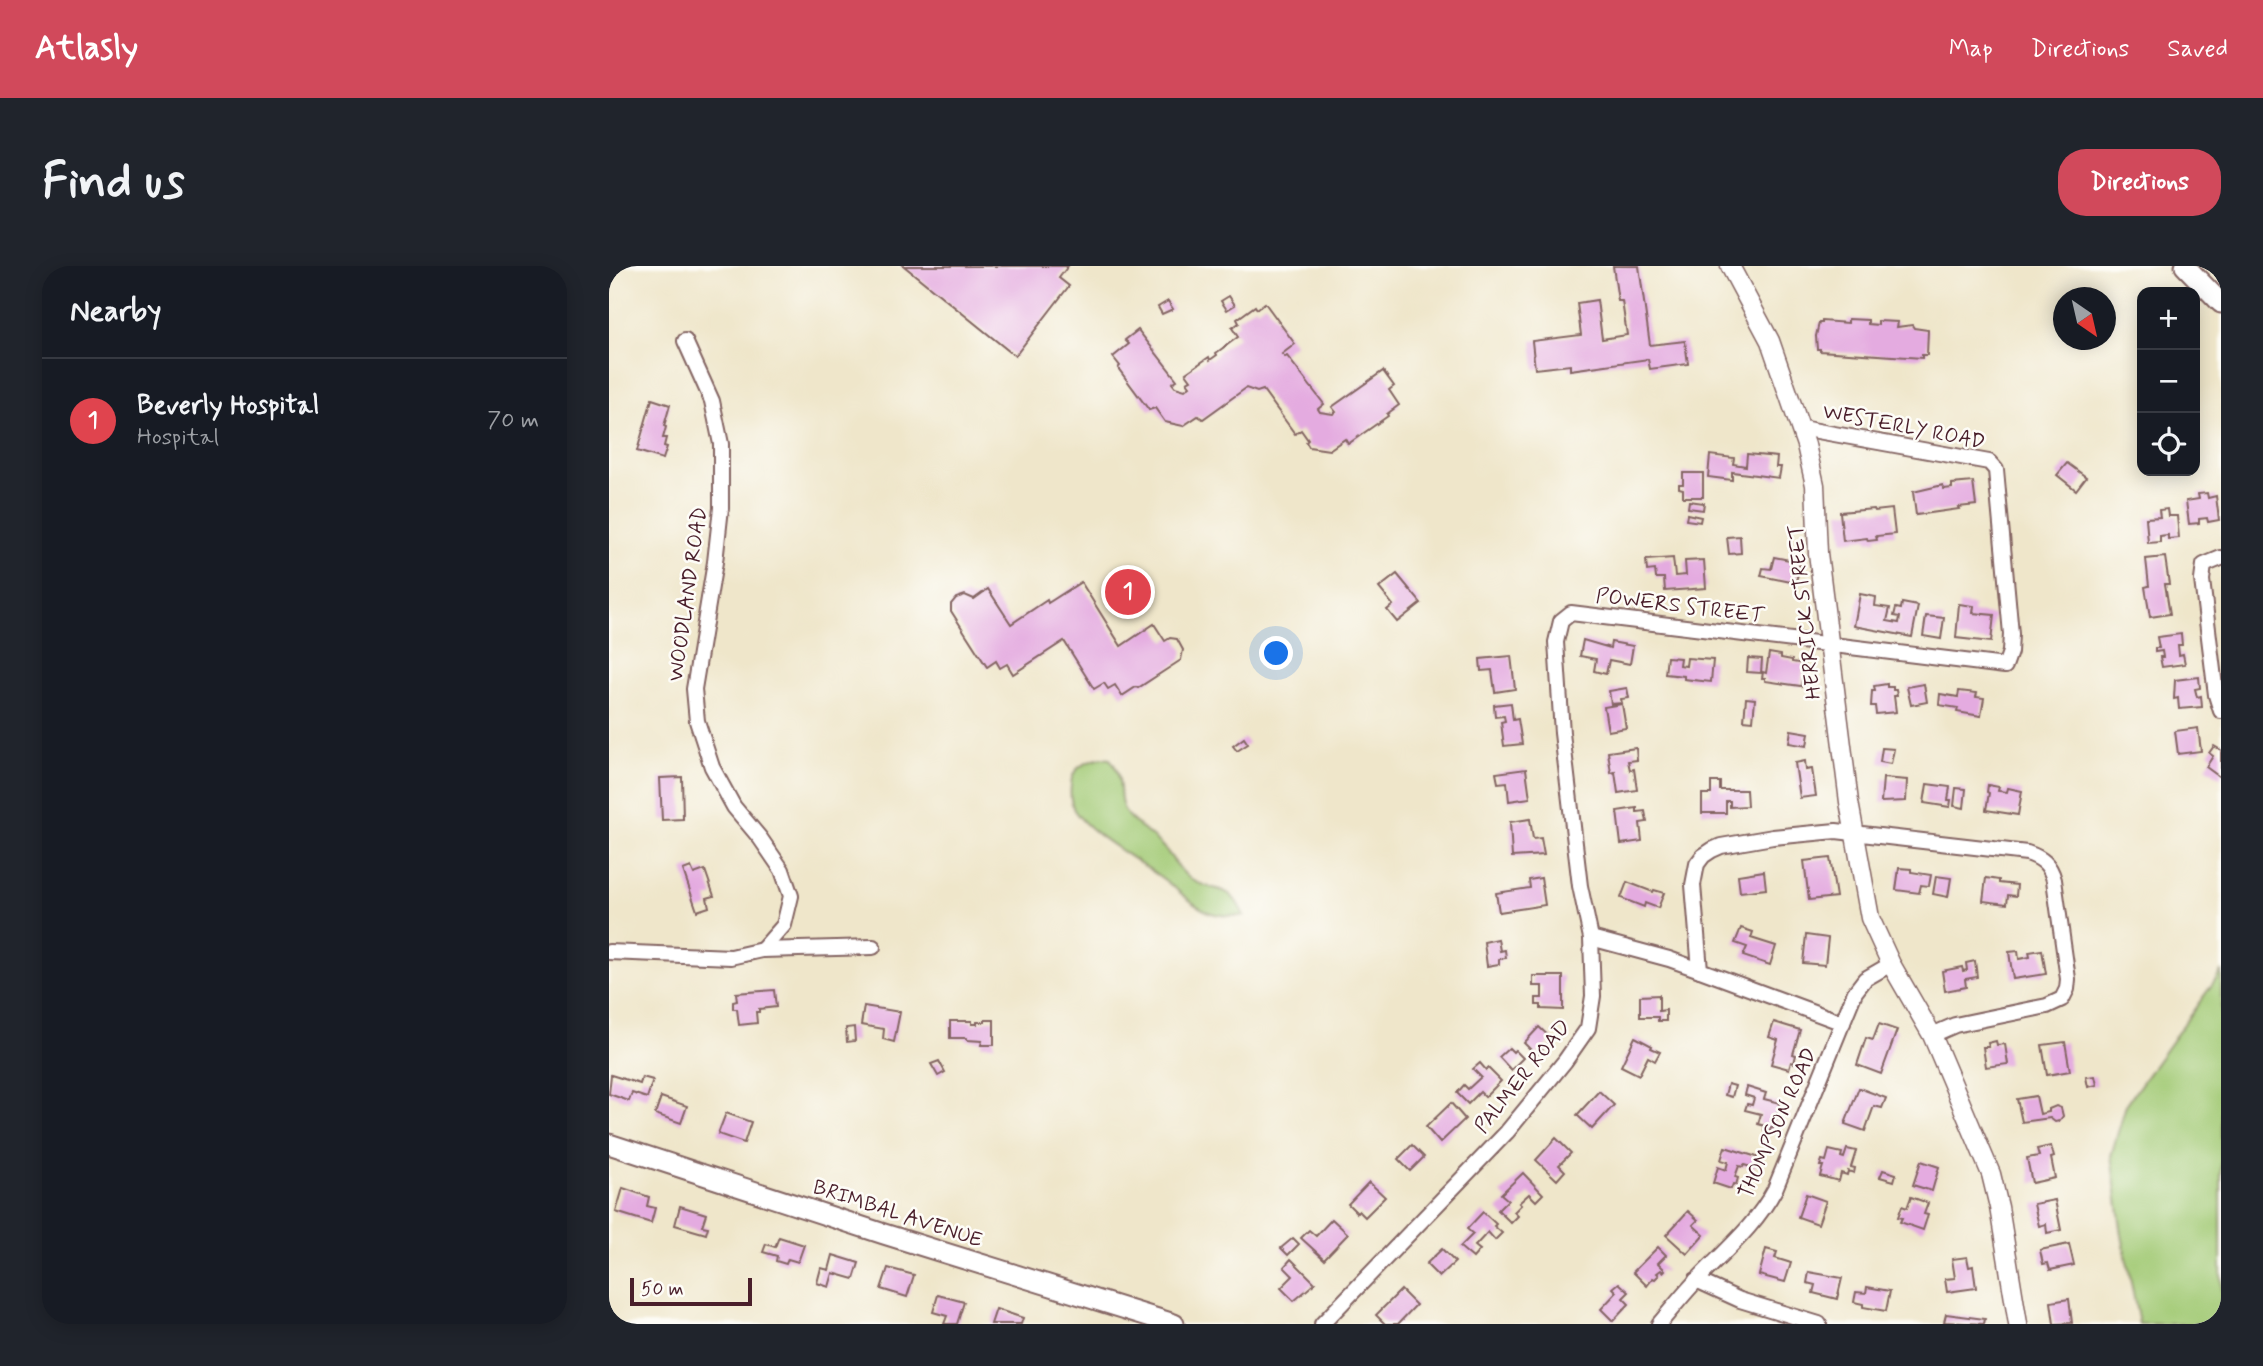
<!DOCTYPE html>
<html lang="en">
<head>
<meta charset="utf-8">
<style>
	:root { --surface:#171b24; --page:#20242c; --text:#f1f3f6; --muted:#9ea1a6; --line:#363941; --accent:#d1495b }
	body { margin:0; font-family:Mynerve,sans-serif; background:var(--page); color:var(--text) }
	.controls { position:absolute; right:21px; top:21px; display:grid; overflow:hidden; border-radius:14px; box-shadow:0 4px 18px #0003 }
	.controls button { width:63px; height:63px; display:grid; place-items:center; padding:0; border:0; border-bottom:2px solid var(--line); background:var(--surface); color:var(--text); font:35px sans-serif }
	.compass { position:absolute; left:1444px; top:21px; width:63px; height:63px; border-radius:50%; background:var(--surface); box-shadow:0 4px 18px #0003; rotate:146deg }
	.scale { position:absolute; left:21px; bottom:18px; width:122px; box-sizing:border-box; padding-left:7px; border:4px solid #4a1f2b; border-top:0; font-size:19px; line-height:24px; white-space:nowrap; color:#4a1f2b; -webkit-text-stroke:5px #fdfcf7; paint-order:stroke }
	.you { position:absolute; left:668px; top:388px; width:24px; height:24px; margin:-18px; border:5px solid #fff; border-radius:50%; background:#1a73e8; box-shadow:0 0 0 10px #1a73e833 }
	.badge { display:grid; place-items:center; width:46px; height:46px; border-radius:50%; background:var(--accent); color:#fff; font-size:23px; font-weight:700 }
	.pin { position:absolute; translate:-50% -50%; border:4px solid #fff; box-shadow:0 2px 7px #0006 }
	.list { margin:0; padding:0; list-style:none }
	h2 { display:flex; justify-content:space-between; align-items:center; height:91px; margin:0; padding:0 28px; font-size:30px }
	h2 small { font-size:23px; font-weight:400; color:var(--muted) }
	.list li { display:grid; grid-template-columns:46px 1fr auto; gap:21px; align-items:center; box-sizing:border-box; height:126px; padding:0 28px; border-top:2px solid var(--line) }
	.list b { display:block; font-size:26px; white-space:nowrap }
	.list p { margin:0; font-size:23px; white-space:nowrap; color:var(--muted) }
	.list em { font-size:23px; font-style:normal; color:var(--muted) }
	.icon { flex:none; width:38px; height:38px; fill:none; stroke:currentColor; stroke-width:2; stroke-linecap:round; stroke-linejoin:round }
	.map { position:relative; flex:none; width:1612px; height:1058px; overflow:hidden; border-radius:28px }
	header { display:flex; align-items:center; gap:42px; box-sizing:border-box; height:98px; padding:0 35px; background:var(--accent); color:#fff }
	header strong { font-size:33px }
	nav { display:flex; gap:38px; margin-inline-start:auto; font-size:24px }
	.intro { display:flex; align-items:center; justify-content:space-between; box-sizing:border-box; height:168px; padding:0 42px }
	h1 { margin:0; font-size:49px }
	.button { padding:18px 32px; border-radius:28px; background:var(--accent); color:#fff; font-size:24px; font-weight:700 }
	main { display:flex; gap:42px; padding:0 42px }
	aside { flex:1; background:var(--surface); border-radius:28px; box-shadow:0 4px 18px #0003 }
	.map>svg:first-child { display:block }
</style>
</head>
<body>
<header>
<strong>Atlasly</strong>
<nav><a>Map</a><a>Directions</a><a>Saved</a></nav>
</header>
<div class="intro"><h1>Find us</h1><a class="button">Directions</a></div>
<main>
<aside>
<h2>Nearby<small></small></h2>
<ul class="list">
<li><span class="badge" style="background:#e0444e">1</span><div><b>Beverly Hospital</b><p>Hospital</p></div><em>70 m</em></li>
</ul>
</aside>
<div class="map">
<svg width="1612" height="1058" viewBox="0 0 1612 1058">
	<rect width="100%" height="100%" fill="#fdfcf7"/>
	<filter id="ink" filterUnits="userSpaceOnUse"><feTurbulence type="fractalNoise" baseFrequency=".0143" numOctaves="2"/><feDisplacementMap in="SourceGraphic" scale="14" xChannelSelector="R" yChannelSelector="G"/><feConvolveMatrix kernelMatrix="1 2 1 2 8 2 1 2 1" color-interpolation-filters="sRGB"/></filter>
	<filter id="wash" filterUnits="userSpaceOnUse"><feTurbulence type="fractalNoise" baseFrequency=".00686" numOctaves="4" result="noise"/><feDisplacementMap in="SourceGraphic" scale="28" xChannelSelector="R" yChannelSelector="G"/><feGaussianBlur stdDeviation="1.57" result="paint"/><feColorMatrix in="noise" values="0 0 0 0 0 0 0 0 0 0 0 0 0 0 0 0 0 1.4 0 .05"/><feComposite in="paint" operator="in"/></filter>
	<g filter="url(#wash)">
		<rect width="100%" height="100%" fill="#efe6ca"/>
		<!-- green -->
		<g fill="#a3ca76" stroke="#767450" stroke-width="2">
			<path d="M492,492L501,493C517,512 506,534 518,549C529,561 544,570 555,582C563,591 570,604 579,611C605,630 620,613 635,650C623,649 608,651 597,645C582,638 565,620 550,610C527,593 479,567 465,544C461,536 461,527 462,518C463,501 477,496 492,492Z"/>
			<polygon points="1612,706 1612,1058 1530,1058 1513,969 1502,890 1517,839"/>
		</g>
		<g id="blocks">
			<!-- building -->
			<g fill="#e4abe0">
				<polygon points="295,0 459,0 450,12 460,20 406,90"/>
				<polygon points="1004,0 1030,0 1041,79 1076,75 1079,98 1041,103 1039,93 961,104 961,99 926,103 923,75 972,69 968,37 988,34 993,73 1018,69 1013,35 1009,35"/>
				<polygon points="620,30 626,39 618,44 612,35"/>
				<polygon points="559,35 564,43 553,48 549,41"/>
				<polygon points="656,37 686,78 673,88 676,91 678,90 715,138 709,143 711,146 724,148 727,146 723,141 774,105 785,120 780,124 790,139 778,148 779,150 739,178 736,173 720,184 700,181 697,176 699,174 692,164 686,168 654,124 648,126 637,122 594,153 589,150 574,160 556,156 546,142 540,144 509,102 511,100 504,91 520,78 516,74 529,64 568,114 563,117 566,121 576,124 581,120 578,116 582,114 577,107 600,91 601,94 608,89 607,87 629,71 623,62 630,57 628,53 646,40 648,43"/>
				<polygon points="1239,53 1259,54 1259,58 1269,59 1269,55 1289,56 1288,61 1303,59 1305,62 1319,64 1318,89 1313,89 1313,92 1211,85 1211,83 1208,83 1207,70 1210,57 1213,57 1213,55 1239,57"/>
				<polygon points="43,133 61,139 55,160 57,161 54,172 57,172 55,180 58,181 54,193 28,185"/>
				<polygon points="1138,188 1168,191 1167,201 1172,201 1170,212 1123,206 1123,214 1099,211 1101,189 1125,192 1124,198 1137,200"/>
				<polygon points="1458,197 1477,211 1467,224 1448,209"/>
				<polygon points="1074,207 1094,207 1094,231 1074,231 1074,223 1070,222 1070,218 1074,218"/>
				<polygon points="1364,216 1367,239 1349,241 1350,243 1307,249 1304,226 1334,219 1335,223 1343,222 1343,218"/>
				<polygon points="1598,227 1599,232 1607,230 1610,254 1599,256 1598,252 1590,253 1590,257 1580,258 1577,235 1590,233 1589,228"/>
				<polygon points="1080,235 1095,237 1094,244 1079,242"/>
				<polygon points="1265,243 1266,245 1283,243 1286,268 1267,270 1268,274 1259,275 1258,272 1234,275 1231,246"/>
				<polygon points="1558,243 1559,250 1568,250 1570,272 1559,273 1559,269 1551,270 1551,276 1539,277 1537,252 1551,251 1550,244"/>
				<polygon points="1078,248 1092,251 1091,256 1077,254"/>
				<polygon points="1131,270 1132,287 1120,288 1118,271"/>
				<polygon points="1165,291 1191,296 1187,317 1152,310 1154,302 1162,303"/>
				<polygon points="1556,291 1560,318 1556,318 1561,348 1541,351 1536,321 1540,320 1537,293"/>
				<polygon points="1064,292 1066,310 1077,309 1076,295 1095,294 1097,322 1056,325 1055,312 1047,312 1046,304 1038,305 1037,294"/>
				<polygon points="788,308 812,337 788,356 778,344 784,339 770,322"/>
				<polygon points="472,316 512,380 545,358 556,375 561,372 568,373 574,384 572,394 529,422 527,421 513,430 506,419 499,423 495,417 485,423 455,375 404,408 398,398 391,402 387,395 378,401 342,345 342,338 347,332 356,329 365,333 379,323 402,358 438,334 439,337"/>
				<polygon points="1251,328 1267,331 1266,340 1281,342 1278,355 1290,357 1291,351 1285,350 1287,342 1292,343 1293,337 1309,340 1303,371 1245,360"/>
				<polygon points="1350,338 1365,340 1364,347 1385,349 1382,376 1347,372"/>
				<polygon points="1317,350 1335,352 1332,373 1314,370"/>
				<polygon points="1572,368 1573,379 1569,379 1570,389 1574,388 1576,398 1553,401 1551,391 1554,391 1553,385 1546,386 1546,382 1550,382 1548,371"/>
				<polygon points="974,374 1001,382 1002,376 1024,380 1021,398 1000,394 997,408 985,405 987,393 971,390"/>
				<polygon points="1160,387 1172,389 1172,392 1183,394 1183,396 1195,398 1192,420 1156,415 1156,412 1153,412 1154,406 1157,407"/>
				<polygon points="902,390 906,423 886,426 883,404 872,405 871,393"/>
				<polygon points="1058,391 1071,392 1070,399 1077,400 1078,392 1104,394 1102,416 1075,413 1075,410 1056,408"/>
				<polygon points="1139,392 1153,393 1152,407 1138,406"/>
				<polygon points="1590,411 1591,422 1586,423 1588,431 1592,430 1593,441 1570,443 1569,432 1565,433 1566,414"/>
				<polygon points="1278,418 1278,421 1284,421 1284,424 1287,424 1288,430 1285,430 1287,446 1267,448 1266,440 1262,440 1263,425 1266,425 1265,420"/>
				<polygon points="1315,418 1318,436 1302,439 1298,421"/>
				<polygon points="1018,422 1020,432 1012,433 1013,437 1002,438 1000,425"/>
				<polygon points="1350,425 1368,427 1367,431 1375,432 1372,450 1348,446 1349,442 1330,439 1331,428 1349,431"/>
				<polygon points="1137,432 1146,433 1144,455 1135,454"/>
				<polygon points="902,437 904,454 909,453 913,478 895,480 892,456 896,455 895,450 886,451 885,439"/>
				<polygon points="1013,438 1017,462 999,465 995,441"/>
				<polygon points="1589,462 1592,485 1569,488 1566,465"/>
				<polygon points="1182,464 1200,467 1198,480 1180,477"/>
				<polygon points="635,472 639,478 628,485 624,480"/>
				<polygon points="1605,480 1612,484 1612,512 1597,501 1604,490 1600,487"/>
				<polygon points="1027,482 1028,494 1019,495 1021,504 1025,503 1028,524 1009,527 1006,506 1002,507 999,486"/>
				<polygon points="1273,482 1285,483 1282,498 1271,496"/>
				<polygon points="1196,495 1197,504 1203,503 1207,530 1191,532 1186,497"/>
				<polygon points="917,503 921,532 900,535 898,516 889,517 887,507"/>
				<polygon points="73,511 74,553 53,554 51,512"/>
				<polygon points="1274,512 1298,514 1297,535 1272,536"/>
				<polygon points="1102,516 1111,516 1111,524 1137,524 1138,540 1121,541 1121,535 1117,535 1117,547 1093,547 1093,528 1102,528"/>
				<polygon points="1318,518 1341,521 1339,534 1342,534 1341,541 1315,537"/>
				<polygon points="1379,519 1390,521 1389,525 1398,526 1399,522 1413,525 1409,549 1377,544 1380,527 1378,526"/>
				<polygon points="1347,522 1357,523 1355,542 1345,540"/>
				<polygon points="1028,542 1028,546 1036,545 1038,556 1031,557 1033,575 1012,578 1008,545"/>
				<polygon points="921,553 924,573 932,572 935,589 903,591 901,556"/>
				<polygon points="1221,592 1227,631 1200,634 1195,595"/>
				<polygon points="82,601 85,608 96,604 105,630 98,632 100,641 88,645 74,604"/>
				<polygon points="1290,602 1302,603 1302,606 1322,609 1320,620 1312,619 1310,627 1287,624"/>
				<polygon points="1155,605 1157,623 1131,626 1129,609"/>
				<polygon points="1327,610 1342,612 1339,631 1324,628"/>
				<polygon points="932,612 936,639 890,646 887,627 921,622 920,614"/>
				<polygon points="1377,612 1390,614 1390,617 1408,619 1407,630 1399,629 1398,638 1374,635"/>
				<polygon points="1018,616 1044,626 1045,624 1055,627 1049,642 1036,637 1035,641 1012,632"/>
				<polygon points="1132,662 1144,666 1142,672 1167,680 1161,699 1134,690 1138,681 1126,677"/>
				<polygon points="1197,669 1219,672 1216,699 1194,697"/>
				<polygon points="889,673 891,685 896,684 897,692 890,693 890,698 878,700 875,676"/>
				<polygon points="1433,684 1437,708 1404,713 1400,686 1409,685 1410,693 1421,691 1420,686"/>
				<polygon points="1366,695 1368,711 1356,713 1357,721 1336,725 1333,705 1353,701 1354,705 1358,704 1357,697"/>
				<polygon points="924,710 954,710 954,744 932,743 932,739 927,739 927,732 933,732 933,720 924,720"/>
				<polygon points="165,724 167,741 150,743 150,746 147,746 148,757 130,759 128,743 124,743 124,736 128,735 127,727"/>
				<polygon points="1050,729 1050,745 1057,744 1057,755 1049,755 1049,751 1031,751 1031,730"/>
				<polygon points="255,740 291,746 285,776 274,773 275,763 252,759"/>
				<polygon points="376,754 385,754 385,779 372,779 373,775 358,774 357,772 341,772 341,755 363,755 363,758 368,758 368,756 376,756"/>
				<polygon points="1165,756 1191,764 1184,788 1187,789 1185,797 1182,796 1180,803 1162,798 1169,774 1160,771"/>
				<polygon points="1270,758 1288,764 1272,808 1248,799 1257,772 1264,774"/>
				<polygon points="245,761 246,775 238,776 237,762"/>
				<polygon points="930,761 943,773 927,789 915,777"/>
				<polygon points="1026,771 1043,780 1042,782 1051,786 1046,795 1039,791 1030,809 1012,800"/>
				<polygon points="1387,775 1388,779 1396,778 1399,798 1377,801 1374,781 1380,781 1379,777"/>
				<polygon points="1456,776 1461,805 1438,809 1433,779"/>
				<polygon points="900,782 904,786 906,784 914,792 902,804 890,791"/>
				<polygon points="330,795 336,806 329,810 322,798"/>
				<polygon points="871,797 877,804 879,802 892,815 876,831 871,826 859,838 848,827 855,819 859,823 872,811 864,803"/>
				<polygon points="2,809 31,818 33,811 44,814 38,832 23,827 20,835 0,828"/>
				<polygon points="1486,810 1488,819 1479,821 1477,811"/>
				<polygon points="1119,818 1126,820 1123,831 1116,829"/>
				<polygon points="1138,821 1157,827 1155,833 1171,837 1164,862 1162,861 1161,866 1155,864 1156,860 1149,858 1152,848 1136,844 1138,838 1143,839 1145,832 1136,829"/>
				<polygon points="1250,822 1277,832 1273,842 1265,840 1256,865 1236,858"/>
				<polygon points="990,825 1005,839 983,863 968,849"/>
				<polygon points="1427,830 1431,848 1440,846 1440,843 1447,840 1452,842 1454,850 1450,855 1446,856 1441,852 1413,856 1408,833"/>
				<polygon points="52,831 78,840 72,857 46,848"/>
				<polygon points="842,837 856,853 831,877 817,861"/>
				<polygon points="117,847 142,856 135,877 109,868"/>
				<polygon points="947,872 962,887 950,899 956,905 948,914 927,894"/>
				<polygon points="803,879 815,891 801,905 789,893"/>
				<polygon points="1442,880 1445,891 1442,892 1446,912 1423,917 1418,892 1430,890 1428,883"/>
				<polygon points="1116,881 1148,891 1145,902 1135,899 1134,901 1130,900 1126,911 1129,912 1127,919 1124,918 1122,923 1104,917 1109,901 1117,904 1119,896 1112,894"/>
				<polygon points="1238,883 1247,885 1242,901 1246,902 1245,907 1239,905 1238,909 1232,907 1230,915 1211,910 1214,900 1211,900 1213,894 1217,895 1220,884 1233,887 1232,891 1235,892"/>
				<polygon points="1312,895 1330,901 1323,925 1304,919"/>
				<polygon points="1274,904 1287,908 1285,915 1271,911"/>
				<polygon points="914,907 934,928 927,935 920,928 910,937 912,939 905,946 909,950 902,957 889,944 899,934 892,928"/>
				<polygon points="760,916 776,931 756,951 750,945 748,947 739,938"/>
				<polygon points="14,922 40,931 38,940 46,942 42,957 7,946"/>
				<polygon points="1197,928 1217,935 1209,958 1189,951"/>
				<polygon points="1302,931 1319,937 1315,948 1319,949 1314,964 1291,956 1293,952 1289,951 1293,940 1298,942"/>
				<polygon points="1446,934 1452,964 1438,967 1437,958 1430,960 1425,938"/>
				<polygon points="71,940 97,948 93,960 99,961 97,968 66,959"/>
				<polygon points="1079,945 1089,954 1084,959 1095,969 1078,988 1057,969"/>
				<polygon points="874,946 887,958 885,960 893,967 886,974 879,966 866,980 871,984 864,992 851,981 864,968 858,963"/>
				<polygon points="723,953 739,968 715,993 692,972 700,964 707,970"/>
				<polygon points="170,971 195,979 189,996 179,993 177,998 167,995 168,990 154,986 157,978 166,981"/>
				<polygon points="684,972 690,978 679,989 672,982"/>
				<polygon points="1460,978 1465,999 1441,1004 1439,997 1434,998 1431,984"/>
				<polygon points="1049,981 1057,989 1049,997 1056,1004 1054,1006 1052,1004 1048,1007 1050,1009 1046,1013 1044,1012 1038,1020 1024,1006"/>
				<polygon points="833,983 846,996 830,1011 817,998"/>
				<polygon points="1157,983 1168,986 1166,992 1182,997 1176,1016 1150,1009"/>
				<polygon points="224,989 250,997 245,1013 224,1007 220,1021 208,1017 212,1002 220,1004"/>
				<polygon points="1358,991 1360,1001 1364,1000 1367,1022 1338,1026 1336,1013 1346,1012 1343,993"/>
				<polygon points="682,993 706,1017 685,1035 672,1022 684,1010 675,1001"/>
				<polygon points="279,1002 305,1009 298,1031 272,1023"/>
				<polygon points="1200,1006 1233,1012 1228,1033 1204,1027 1206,1019 1198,1017"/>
				<polygon points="1010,1017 1020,1026 1014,1032 1020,1038 1004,1055 992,1043 1008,1026 1004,1022"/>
				<polygon points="1258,1021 1281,1025 1277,1045 1254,1041 1254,1038 1245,1036 1247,1026 1257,1027"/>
				<polygon points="792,1024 807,1039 789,1058 776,1058 767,1049"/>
				<polygon points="329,1029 355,1036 348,1058 335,1058 338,1050 324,1046"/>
				<polygon points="1460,1033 1463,1057 1445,1058 1442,1036"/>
				<polygon points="387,1043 414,1052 412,1058 382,1058"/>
				<polygon points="1337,1048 1376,1053 1375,1058 1335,1056"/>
			</g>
		</g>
	</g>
	<g filter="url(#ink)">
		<use href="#blocks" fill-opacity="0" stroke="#846563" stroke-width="2"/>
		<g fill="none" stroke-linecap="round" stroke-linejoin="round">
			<!-- minor casing -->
			<g stroke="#846563" stroke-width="18">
				<g id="minor">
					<polyline points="76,75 103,135 112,178 112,242 106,296 85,423 88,455 103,501 125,541 151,572 173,604 182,630 175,659 153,684"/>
					<polyline points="1612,292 1595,299 1593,314 1607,429 1612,445"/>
					<polyline points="982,672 1060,693 1091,704"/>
					<polyline points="0,686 122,691 153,684 264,681"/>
					<path d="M1234,757L1091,704L1084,619L1088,598L1094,590L1103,584L1112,580L1164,571L1227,565L1418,587C1433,592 1441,598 1445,614L1459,713L1458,723L1453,733L1438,740L1346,759L1323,769"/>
					<polyline points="1087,1014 1131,1034 1210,1058"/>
					<polyline points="713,1058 898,866 956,795 979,762 984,730 982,672 971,620 953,467 947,376 952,355 962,347 1396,400 1401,386 1402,368 1387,204 1380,196 1192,162"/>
					<path d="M1050,1058C1063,1043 1076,1026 1090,1012C1118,983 1147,959 1166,923L1246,726L1256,713L1282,698"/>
				</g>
			</g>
			<!-- tertiary casing -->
			<g stroke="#846563" stroke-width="21">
				<polyline id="tertiary" points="1121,0 1161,75 1197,179 1206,219 1209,287 1240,536 1261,652 1282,698 1323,769 1382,908 1390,941 1409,1058"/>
			</g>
			<!-- secondary casing -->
			<g stroke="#846563" stroke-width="23">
				<g id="secondary">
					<polyline points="1576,0 1612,37"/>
					<polyline points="0,878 275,968 565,1058"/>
				</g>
			</g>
			<!-- minor -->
			<use href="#minor" stroke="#fff" stroke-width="14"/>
			<!-- tertiary -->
			<use href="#tertiary" stroke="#fff" stroke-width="18"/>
			<!-- secondary -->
			<use href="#secondary" stroke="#fff" stroke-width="19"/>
		</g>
	</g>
	<g text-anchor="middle" stroke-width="5" stroke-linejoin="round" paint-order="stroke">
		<!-- street labels -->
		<g font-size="21" fill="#4a1f2b" stroke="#fdfcf7">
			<text transform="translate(1295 160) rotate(11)" y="7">WESTERLY ROAD</text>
			<text transform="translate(78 328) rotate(-82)" y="7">WOODLAND ROAD</text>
			<text transform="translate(1071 339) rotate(7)" y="7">POWERS STREET</text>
			<text transform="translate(1195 346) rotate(-96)" y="7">HERRICK STREET</text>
			<text transform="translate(913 810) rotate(-51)" y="7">PALMER ROAD</text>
			<text transform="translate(1168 857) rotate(-66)" y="7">THOMPSON ROAD</text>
			<text transform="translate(289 947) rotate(18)" y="7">BRIMBAL AVENUE</text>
		</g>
	</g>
</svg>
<div class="controls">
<button>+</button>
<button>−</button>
<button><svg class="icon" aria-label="locate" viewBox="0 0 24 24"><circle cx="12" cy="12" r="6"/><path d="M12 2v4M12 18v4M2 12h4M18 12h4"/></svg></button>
</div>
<svg class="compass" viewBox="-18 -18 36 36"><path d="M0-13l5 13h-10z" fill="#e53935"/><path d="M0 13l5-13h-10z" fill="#9ea1a6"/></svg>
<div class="scale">50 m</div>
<div class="you"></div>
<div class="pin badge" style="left:519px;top:326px;background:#e0444e">1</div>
</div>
</main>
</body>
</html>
